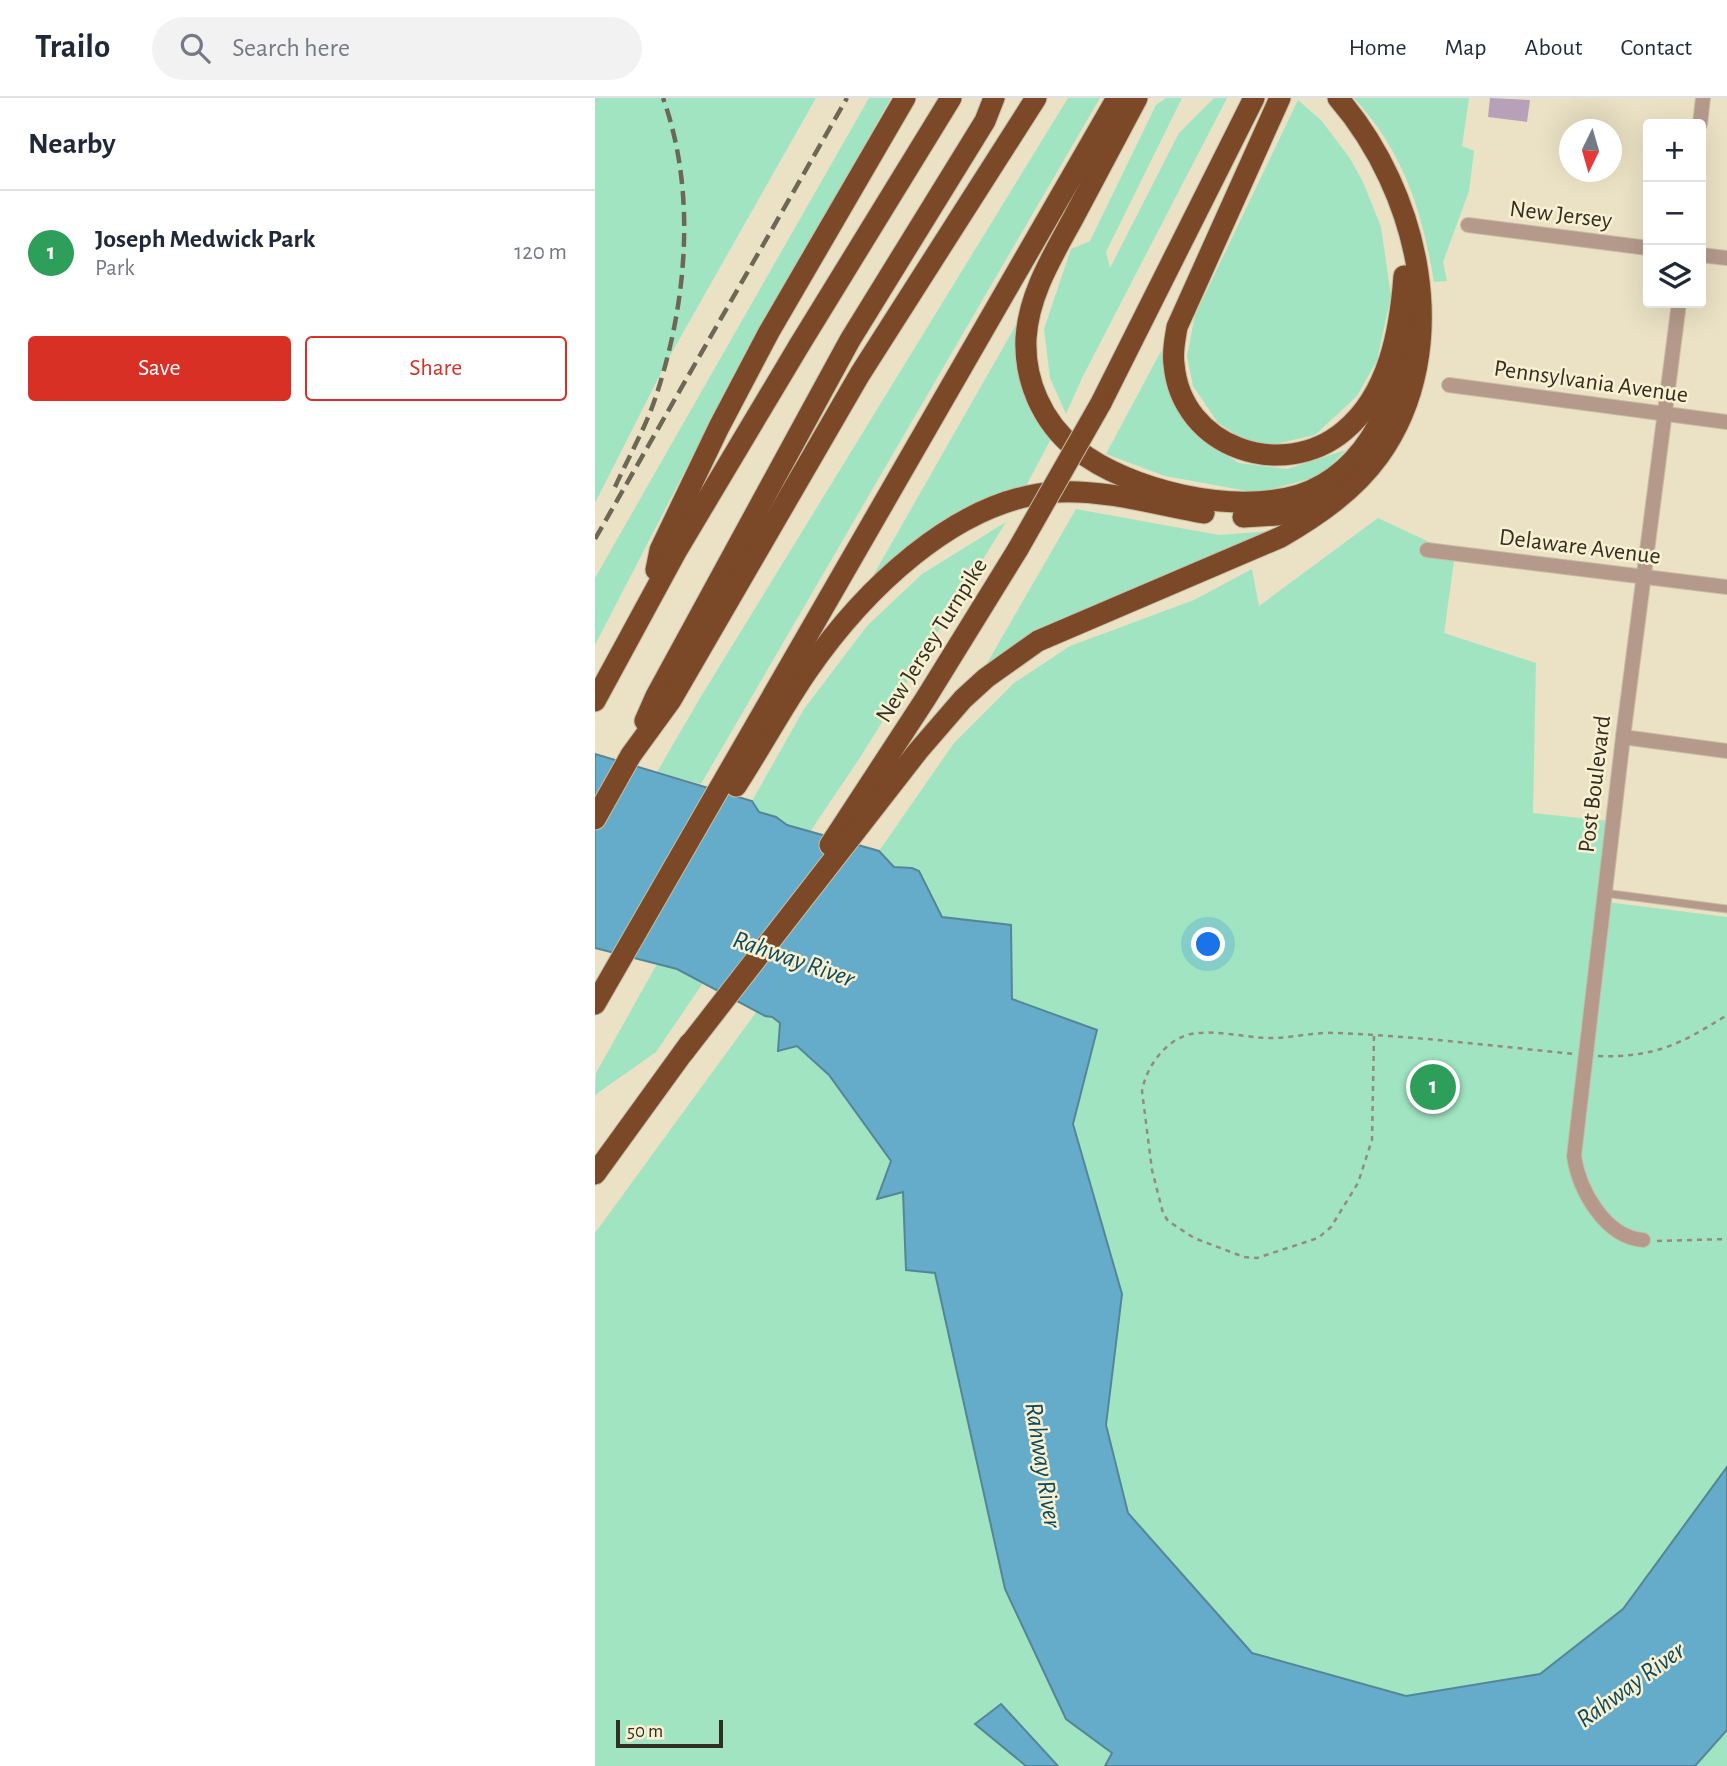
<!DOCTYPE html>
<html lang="en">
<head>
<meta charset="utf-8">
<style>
	:root { --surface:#fff; --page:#f2f2f3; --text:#1f2937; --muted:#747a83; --line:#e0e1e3; --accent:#d93025 }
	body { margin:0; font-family:"Alegreya Sans",sans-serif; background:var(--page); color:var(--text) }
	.controls { position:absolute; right:21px; top:21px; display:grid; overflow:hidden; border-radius:7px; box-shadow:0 7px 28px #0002 }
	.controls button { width:63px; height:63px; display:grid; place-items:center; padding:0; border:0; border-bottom:2px solid var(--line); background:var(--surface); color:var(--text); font:35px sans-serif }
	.compass { position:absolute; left:964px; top:21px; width:63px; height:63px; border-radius:50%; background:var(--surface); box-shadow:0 7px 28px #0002; rotate:185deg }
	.scale { position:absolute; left:21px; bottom:18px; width:107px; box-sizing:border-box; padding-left:7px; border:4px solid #322e23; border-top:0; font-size:19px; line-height:24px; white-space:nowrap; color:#322e23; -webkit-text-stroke:5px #f9f0d1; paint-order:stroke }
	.you { position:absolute; left:614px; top:847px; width:24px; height:24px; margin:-18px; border:5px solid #fff; border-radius:50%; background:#1a73e8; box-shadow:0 0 0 10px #1a73e833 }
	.badge { display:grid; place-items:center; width:46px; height:46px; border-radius:50%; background:var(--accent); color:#fff; font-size:23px; font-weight:700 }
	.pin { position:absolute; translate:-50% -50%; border:4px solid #fff; box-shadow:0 2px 7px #0006 }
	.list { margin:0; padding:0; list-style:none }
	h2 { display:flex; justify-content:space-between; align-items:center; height:91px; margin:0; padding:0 28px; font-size:30px }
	h2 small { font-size:23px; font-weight:400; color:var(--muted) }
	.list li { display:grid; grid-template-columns:46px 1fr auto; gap:21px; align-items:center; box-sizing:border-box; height:126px; padding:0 28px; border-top:2px solid var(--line) }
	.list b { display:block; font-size:26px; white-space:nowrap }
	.list p { margin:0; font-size:23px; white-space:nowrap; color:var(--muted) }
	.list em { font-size:23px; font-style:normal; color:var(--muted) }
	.actions { display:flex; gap:14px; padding:21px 28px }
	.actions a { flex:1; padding:16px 0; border:2px solid var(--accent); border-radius:7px; text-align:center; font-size:24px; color:var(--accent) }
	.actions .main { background:var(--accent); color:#fff }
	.icon { flex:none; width:38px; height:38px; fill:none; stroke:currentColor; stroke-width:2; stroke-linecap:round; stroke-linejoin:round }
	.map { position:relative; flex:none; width:1132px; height:1668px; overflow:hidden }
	header { display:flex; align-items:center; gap:42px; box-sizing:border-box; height:98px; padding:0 35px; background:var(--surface); border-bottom:2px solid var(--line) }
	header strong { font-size:33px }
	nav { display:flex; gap:38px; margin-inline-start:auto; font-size:24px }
	.search { width:490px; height:63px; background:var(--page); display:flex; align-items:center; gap:18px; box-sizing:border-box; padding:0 24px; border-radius:38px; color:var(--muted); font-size:26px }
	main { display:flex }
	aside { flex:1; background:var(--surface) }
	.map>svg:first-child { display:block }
</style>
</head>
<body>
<header>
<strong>Trailo</strong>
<div class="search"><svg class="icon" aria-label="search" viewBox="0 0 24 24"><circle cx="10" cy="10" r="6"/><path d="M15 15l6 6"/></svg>Search here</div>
<nav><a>Home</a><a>Map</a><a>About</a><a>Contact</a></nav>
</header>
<main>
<aside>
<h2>Nearby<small></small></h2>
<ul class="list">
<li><span class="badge" style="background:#2e9e5b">1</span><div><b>Joseph Medwick Park</b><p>Park</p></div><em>120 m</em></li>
</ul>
<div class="actions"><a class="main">Save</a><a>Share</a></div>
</aside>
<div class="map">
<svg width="1132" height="1668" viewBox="0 0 1132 1668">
	<rect width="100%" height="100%" fill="#ebe2c5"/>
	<!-- green -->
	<g fill="#a1e4c2">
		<polygon points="0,0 221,0 72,263 0,405"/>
		<polygon points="274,0 296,0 122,311 0,547 0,480"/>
		<polygon points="473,0 505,0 106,686 62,674 105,600"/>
		<polygon points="571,0 587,0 511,154 515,170 584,35 619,0 632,0 487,280 471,316 455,280 449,231 476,151 495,143 561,7"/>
		<path d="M759,0H874L867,48L879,53L874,93L848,164L852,183L839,184C827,112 809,55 759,0Z"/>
		<polygon points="703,2 726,22 754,59 768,84 786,129 796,198 782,262 762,298 720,337 676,347 646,340 623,325 598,288 592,258 600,217"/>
		<polygon points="429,213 422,271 437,317 457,339 430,390 275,483"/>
		<polygon points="566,253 585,298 609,343 644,365 692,371 751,352 725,378 663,395 570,378 511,356"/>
		<polygon points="481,411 624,437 677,433 426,548 391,567"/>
		<polygon points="783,420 860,456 849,535 941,565 938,715 1024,724 1012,804 1132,819 1132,1369 1028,1511 945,1576 811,1598 657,1555 533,1415 511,1327 527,1196 478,1026 502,932 417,901 416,827 347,819 324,773 317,770 299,769 284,753 359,645 419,585 475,548 599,502 657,471 664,508"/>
		<polygon points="411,424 266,658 215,734 191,727 181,719 164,714 157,703 209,611 272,528 327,476"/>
		<polygon points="62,866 82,871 108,885 61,954 0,997 1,975"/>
		<polygon points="162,913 185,925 183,936 189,952 202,948 234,977 296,1064 283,1100 308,1094 311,1172 340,1174 410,1491 471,1621 518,1655 510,1668 463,1668 406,1607 380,1626 431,1668 0,1668 0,1135"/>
		<polygon points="1132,1632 1132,1668 1100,1668"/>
	</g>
	<!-- water -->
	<g fill="#64acc9" stroke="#558697" stroke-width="2">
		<polygon points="0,656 157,703 164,714 181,719 192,727 284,753 299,769 317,770 324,773 347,819 416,827 417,901 502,932 478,1026 527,1196 511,1327 533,1415 657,1555 811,1598 945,1576 1028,1511 1132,1369 1132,1632 1100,1668 510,1668 517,1655 471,1621 410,1491 340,1175 311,1172 308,1094 282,1101 296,1063 234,977 202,948 183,953 185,925 177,919 170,918 82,871 0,850"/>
		<polygon points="406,1606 463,1668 431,1668 380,1626"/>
	</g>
	<!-- building -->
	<polygon fill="#b6a1b8" points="895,0 935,2 932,24 893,19"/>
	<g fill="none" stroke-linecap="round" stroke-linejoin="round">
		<!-- service casing -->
		<g stroke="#c6bea5" stroke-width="9">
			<polyline id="service" points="1009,795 1132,811"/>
		</g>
		<!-- minor casing -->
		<g stroke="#c6bea5" stroke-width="16">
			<g id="minor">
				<polyline points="1105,26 1108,0"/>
				<polyline points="873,127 1053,150"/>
				<polyline points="1106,157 1132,160"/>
				<polyline points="854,287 1132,324"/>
				<polyline points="832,452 1132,489"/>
				<polyline points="1028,639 1132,653"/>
				<path d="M1048,1142C1010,1139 984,1092 979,1058L1028,639L1084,205"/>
			</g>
		</g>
		<!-- motorway casing -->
		<g stroke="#c6bea5" stroke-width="23">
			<g id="motorway">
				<path d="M542,0C522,38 502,75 482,113C461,153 434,193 431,240C429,282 447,324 481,351C534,393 639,417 704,397C775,374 809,291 811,222"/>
				<path d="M685,0L582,229C580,242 577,254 579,266C586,350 688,384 749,333C794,296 805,232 809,178"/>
				<polyline points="506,305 659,0"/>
				<polyline points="648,419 682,417 726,404"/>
				<polyline points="61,472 65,452 124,329 174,234 310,0"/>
				<polyline points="0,603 82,452 205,246 356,0"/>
				<polyline points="50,623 61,598 255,242 390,23 399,0"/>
				<path d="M141,688C165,651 186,612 211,575C266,495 360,400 462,394C507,391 564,407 609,415"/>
				<polyline points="0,721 36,657 76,602 265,276 441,0"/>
				<polyline points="235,747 331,600 423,451"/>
				<polyline points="0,906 522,0"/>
				<path d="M88,955L323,653L368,601L391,580L443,543L686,439C722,418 759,393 784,358C861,250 824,94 743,0"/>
				<polyline points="0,1076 95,945"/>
			</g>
		</g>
		<!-- path -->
		<g stroke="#938d78" stroke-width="2.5" stroke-dasharray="5 5" stroke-linecap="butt">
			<path d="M779,938L777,1042L763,1085L736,1129L723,1140L662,1160L649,1159L599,1140L573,1123L568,1115L557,1072L547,993C551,969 571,941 596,936C624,931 654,941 681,940C701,939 720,934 740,935C820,938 900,948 979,956"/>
			<path d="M1003,958C1059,960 1086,946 1132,917"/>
			<polyline points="1062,1143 1132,1141"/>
		</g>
		<!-- service -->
		<use href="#service" stroke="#b59a8c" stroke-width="7"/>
		<!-- minor -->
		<use href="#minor" stroke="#b59a8c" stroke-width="14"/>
		<!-- motorway -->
		<use href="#motorway" stroke="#7b4828" stroke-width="21"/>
		<!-- rail -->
		<g stroke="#6d6756" stroke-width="4.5" stroke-dasharray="14 7" stroke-linecap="butt">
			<path d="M20,389C33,360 50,331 60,301C92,207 102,94 68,0"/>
			<polyline points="0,441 252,0"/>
		</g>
		<!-- motorway-bridge casing -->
		<g stroke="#c6bea5" stroke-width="23" stroke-linecap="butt">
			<polyline id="motorway-bridge" points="423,451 506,305"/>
		</g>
		<!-- motorway-bridge -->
		<use href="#motorway-bridge" stroke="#7b4828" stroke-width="21"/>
	</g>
	<g text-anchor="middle" stroke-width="5" stroke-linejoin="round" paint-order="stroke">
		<!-- street labels -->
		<g font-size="24" fill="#322e23" stroke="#f9f0d1">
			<text transform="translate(966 116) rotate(7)" y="8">New Jersey</text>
			<text transform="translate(996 283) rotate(8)" y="8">Pennsylvania Avenue</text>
			<text transform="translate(985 448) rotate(7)" y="8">Delaware Avenue</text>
			<text transform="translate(336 542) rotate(-58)" y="8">New Jersey Turnpike</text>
			<text transform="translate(999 686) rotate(-83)" y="8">Post Boulevard</text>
		</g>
		<!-- water labels -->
		<g font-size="26" font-style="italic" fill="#0b4a5f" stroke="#f9f0d1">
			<text transform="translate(199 860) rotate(19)" y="9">Rahway River</text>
			<text transform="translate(449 1367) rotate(81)" y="9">Rahway River</text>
			<text transform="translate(1035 1586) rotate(-36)" y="9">Rahway River</text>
		</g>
	</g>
</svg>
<div class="controls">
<button>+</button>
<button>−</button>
<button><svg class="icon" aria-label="layers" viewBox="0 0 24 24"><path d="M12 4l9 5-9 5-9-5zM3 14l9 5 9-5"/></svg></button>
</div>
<svg class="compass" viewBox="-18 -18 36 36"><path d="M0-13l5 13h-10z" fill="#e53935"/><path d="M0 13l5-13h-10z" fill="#747a83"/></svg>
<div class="scale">50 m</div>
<div class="you"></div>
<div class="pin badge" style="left:838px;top:989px;background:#2e9e5b">1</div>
</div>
</main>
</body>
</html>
